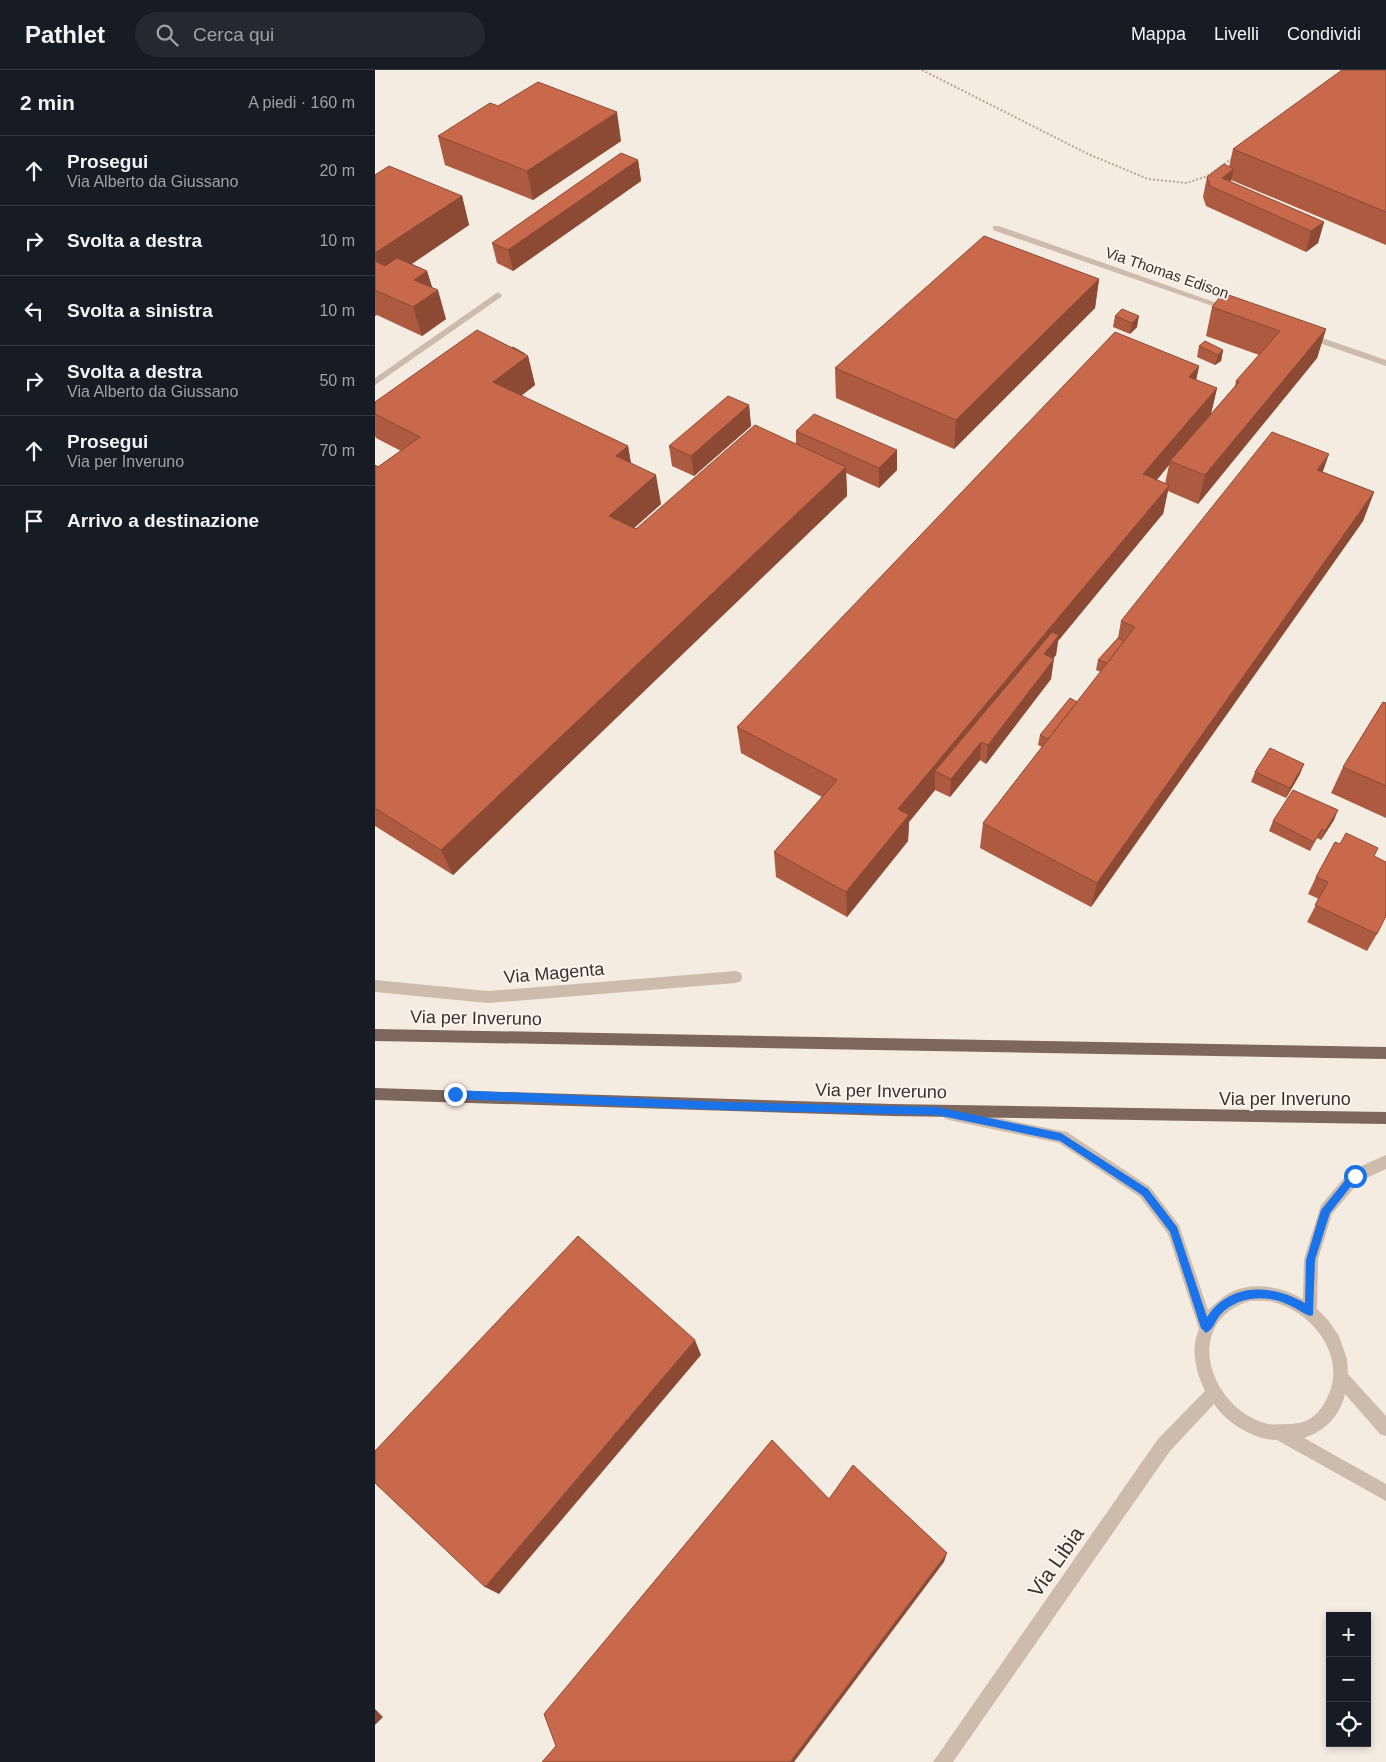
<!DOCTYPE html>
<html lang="it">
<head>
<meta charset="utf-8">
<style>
	:root { --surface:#171b24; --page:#242831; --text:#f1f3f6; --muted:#9ea1a6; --line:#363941 }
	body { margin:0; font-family:Helvetica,sans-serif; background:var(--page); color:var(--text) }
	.controls { position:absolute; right:15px; bottom:15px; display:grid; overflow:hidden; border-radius:0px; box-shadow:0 2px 8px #0003 }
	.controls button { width:45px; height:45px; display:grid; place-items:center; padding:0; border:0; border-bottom:1px solid var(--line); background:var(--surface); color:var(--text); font:25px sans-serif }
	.stop { position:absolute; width:15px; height:15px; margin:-11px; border:4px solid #1a73e8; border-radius:50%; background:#fff }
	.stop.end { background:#1a73e8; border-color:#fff; box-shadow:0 1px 5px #0008 }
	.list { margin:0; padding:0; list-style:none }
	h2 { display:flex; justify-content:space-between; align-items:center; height:65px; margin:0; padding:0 20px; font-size:21px }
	h2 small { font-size:16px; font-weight:400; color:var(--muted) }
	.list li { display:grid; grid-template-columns:32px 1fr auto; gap:15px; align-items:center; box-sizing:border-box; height:70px; padding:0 20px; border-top:1px solid var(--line) }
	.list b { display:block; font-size:19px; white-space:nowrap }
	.list p { margin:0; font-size:16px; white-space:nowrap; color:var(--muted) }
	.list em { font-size:16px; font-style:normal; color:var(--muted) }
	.icon { flex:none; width:28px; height:28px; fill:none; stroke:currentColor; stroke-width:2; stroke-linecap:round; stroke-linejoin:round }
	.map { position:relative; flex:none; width:1011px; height:1692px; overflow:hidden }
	header { display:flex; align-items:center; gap:30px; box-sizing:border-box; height:70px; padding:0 25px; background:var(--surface); border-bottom:1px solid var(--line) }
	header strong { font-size:24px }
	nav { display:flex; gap:28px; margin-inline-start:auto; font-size:18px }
	.search { width:350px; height:45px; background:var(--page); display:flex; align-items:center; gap:12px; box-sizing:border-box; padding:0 18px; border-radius:28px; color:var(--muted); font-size:19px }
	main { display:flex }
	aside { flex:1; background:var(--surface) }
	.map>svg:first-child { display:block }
</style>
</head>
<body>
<header>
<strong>Pathlet</strong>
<div class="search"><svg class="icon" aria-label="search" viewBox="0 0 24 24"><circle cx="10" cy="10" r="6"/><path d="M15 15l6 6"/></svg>Cerca qui</div>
<nav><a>Mappa</a><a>Livelli</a><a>Condividi</a></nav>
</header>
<main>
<aside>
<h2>2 min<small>A piedi · 160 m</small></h2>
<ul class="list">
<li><svg class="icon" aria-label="ahead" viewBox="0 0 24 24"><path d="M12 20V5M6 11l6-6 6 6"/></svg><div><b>Prosegui</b><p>Via Alberto da Giussano</p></div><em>20 m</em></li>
<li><svg class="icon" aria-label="right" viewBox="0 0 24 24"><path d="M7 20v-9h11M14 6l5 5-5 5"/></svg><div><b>Svolta a destra</b></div><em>10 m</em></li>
<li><svg class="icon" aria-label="left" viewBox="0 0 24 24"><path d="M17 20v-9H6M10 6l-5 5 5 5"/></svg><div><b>Svolta a sinistra</b></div><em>10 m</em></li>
<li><svg class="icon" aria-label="right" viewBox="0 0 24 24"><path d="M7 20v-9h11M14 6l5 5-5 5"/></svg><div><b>Svolta a destra</b><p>Via Alberto da Giussano</p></div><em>50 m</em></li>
<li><svg class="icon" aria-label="ahead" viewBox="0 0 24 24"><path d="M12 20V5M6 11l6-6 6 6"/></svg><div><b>Prosegui</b><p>Via per Inveruno</p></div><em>70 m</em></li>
<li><svg class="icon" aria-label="arrive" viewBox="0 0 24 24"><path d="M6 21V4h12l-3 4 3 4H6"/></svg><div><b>Arrivo a destinazione</b></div></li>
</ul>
</aside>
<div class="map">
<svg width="1011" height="1692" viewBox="0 0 1011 1692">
	<rect width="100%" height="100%" fill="#f4ebe1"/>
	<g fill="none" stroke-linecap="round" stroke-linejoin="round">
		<!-- path -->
		<polyline stroke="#b9a596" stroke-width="2" stroke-dasharray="2 2" stroke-linecap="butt" points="547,0 713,84 773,109 812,113 832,106 858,88"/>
		<!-- minor -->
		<g fill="#cdbbac" fill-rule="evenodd">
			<polygon points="618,156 624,156 859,239 855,242 852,241 618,160"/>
			<polygon points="123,222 127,225 126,227 0,315 0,308"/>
			<polygon points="933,263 1011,290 1011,296 930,268 928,266"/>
			<polygon points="361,901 366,903 367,907 366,911 361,913 113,933 0,922 0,910 113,921"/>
			<path d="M574,1038L692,1062L775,1117L804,1155L833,1240C839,1235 845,1229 851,1225C874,1210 906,1216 928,1229L929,1189L946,1135L975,1101L1011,1085V1099L985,1111L957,1144L943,1189L942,1239L953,1250L964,1266L972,1289L973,1304L1011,1346V1366L1005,1364L970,1324C965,1346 950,1361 929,1368L1011,1414V1431L902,1370C879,1370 852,1353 839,1334L795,1381L578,1692H558L783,1369L830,1321C821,1302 815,1279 824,1259L793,1164L765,1127L684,1073L574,1050L569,1048L567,1044L569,1040ZM875,1231C882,1231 891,1230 898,1232C939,1242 974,1289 951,1330C942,1347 932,1354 912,1354C906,1354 899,1355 893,1354C835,1340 805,1252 875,1231Z"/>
		</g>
		<!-- major -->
		<g fill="#7d675c" fill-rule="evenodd">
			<polygon points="0,959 1011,977 1011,989 0,971"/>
			<polygon points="0,1018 516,1034 1011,1042 1011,1054 516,1046 0,1030"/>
		</g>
	</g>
	<!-- wall -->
	<g fill="#ac5a40" fill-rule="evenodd">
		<polygon points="1011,0 1011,175 856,110 856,112 949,152 943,173 931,182 831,136 828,127 832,107 854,97 858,79"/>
		<polygon points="123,36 246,71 158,130 70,95 63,66"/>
		<polygon points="263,90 266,111 138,201 122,193 117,173"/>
		<polygon points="0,105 87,126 94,155 37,194 52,201 57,218 71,249 47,266 2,245 0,246"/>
		<polygon points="724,209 720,238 579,379 461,328 460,298"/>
		<path d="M837,237L951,259L942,288L823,434L793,421L788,444L786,446L683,571L681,585L678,589L676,609L611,694L605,690L575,727L560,720L534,752L533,771L472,847L401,807L399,782L447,727L366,683L362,657L824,296L821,310L842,318L836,344L860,316L861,311L884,285L831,266ZM794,395L790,414L782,410Z"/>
		<polygon points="747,239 762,257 755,264 738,257 740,246"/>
		<polygon points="824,276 848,280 846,291 840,295 822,287"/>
		<polygon points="153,286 160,315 146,326 253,376 256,394 286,434 259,458 261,459 421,374 421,361 522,380 522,400 504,418 471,403 472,426 78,805 0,756 0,395 3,397 26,381 1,368 0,366 0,332"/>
		<polygon points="374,335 376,356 319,406 297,396 294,376"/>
		<polygon points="948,402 999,422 988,451 716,837 605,778 608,753 667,677 663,675 665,665 702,632 726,602 721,600 723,590 743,568 746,551"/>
		<polygon points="1011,633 1011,748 956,723 968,697"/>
		<polygon points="880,702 925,704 911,728 876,712"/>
		<polygon points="959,750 946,770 942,768 935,781 894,761 898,751"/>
		<polygon points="965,774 999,786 1002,864 992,881 932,852 944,829 933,824 941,807"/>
	</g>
	<!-- shaded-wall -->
	<g fill="#8c4a34">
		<polygon points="242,42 246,71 158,130 152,101"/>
		<polygon points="263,90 266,111 138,201 133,180"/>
		<polygon points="859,99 854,119 847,108"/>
		<polygon points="87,126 94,155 2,217 0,210 0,183"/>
		<polygon points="949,152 943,173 931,182 936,161"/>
		<polygon points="52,201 59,223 63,220 71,249 47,266 38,237 39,210"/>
		<polygon points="724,209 720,238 579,379 581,350"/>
		<polygon points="764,246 762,257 755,264 757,253"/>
		<polygon points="951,259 942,288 823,434 830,405"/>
		<polygon points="848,280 846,291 840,295 843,285"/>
		<polygon points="153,286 160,315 126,341 118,312"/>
		<polygon points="824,296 818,325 814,307"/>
		<polygon points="842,318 835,348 795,391 794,395 762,433 768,404"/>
		<polygon points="374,335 376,356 319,406 316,386"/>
		<polygon points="253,376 258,405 241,386"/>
		<polygon points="522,380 522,400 504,418 504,398"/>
		<polygon points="954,384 944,413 942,400"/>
		<polygon points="471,397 472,426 78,805 66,780"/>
		<polygon points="281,405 286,434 240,475 234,446"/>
		<polygon points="794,415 788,444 786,446 683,571 681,585 666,603 560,701 560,720 534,752 533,771 472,847 471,822 523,739"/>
		<polygon points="999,422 988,451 716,837 722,813"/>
		<polygon points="679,589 676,609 611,694 613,675"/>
		<polygon points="606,672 605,690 575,727 576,709"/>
		<polygon points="929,694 925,704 911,728 915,718"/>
		<polygon points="963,740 959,750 946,770 950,761"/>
		<polygon points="320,1270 326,1285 124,1524 110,1517"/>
		<polygon points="572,1483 569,1492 419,1692 415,1692"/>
		<polygon points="0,1639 8,1647 0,1655"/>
	</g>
	<!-- building -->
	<g fill="#c8694b" stroke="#8c4a34">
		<polygon points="967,0 1011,0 1011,142 858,79"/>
		<polygon points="163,12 242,42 152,101 63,66 115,33 123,36"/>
		<polygon points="246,83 263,90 133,180 117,173"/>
		<polygon points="849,94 859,99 847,108 949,152 936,161 835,116 832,107"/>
		<polygon points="14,96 87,126 0,183 0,105"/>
		<polygon points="609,166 724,209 581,350 460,298"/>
		<polygon points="22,188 52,201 39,210 63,220 38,237 0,220 0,191 10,196"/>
		<polygon points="848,223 951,259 830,405 795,391 864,312 861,311 905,261 837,237"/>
		<polygon points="747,239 764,246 757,253 740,246"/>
		<polygon points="102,260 153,286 118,312 253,376 241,386 281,405 234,446 261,459 380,355 471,397 66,780 0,738 0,395 3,397 45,367 0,344 0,332"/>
		<polygon points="740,262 824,296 814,307 842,318 768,404 794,415 793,417 523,739 534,745 471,822 399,782 462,710 362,657"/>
		<polygon points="830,271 848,280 843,285 824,276"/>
		<polygon points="138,277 150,284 137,278"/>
		<polygon points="353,326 374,335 316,386 294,376"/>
		<polygon points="439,344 522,380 504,398 421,361"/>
		<polygon points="897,362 954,384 942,400 999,422 722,813 608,753 760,557 746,551"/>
		<polygon points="677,562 684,565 669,584 679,589 613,675 606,672 576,709 560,701"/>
		<polygon points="743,568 749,571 732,593 723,590"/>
		<polygon points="695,628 702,632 673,669 665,665"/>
		<polygon points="1008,632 1011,633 1011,716 968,697"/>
		<polygon points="895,678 929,694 915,718 880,702"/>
		<polygon points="918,720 963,740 950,761 947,759 939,772 898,751"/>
		<polygon points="971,763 1003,778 999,786 1011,792 1011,846 1002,864 940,835 953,812 941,807 960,772 965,774"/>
		<polygon points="203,1166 320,1270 110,1517 0,1413 0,1381"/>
		<polygon points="397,1370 454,1429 478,1395 572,1483 415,1692 167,1692 181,1676 169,1644"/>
	</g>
	<!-- route -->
	<path fill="#1a73e8" d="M80,1020L348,1032L562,1037L686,1063L773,1119L802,1157L832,1247C855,1212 897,1214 930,1233L931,1190L946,1140L976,1103L980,1102L984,1106L955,1143L940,1190L938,1245L935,1246C927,1243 921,1238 914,1235C892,1224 862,1226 845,1245C840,1251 838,1260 831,1263L826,1258L795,1162L767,1125L685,1071L562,1045L348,1040L80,1029L76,1024Z"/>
	<g text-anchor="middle" stroke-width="4" stroke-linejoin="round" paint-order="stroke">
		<!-- far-street labels -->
		<g font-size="15" fill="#3b302b" stroke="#fbf5ee">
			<text transform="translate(792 203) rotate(19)" y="5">Via Thomas Edison</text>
		</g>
		<!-- street labels -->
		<g font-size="18" fill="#3b302b" stroke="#fbf5ee">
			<text transform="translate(179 903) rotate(-5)" y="6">Via Magenta</text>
			<text transform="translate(101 948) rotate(1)" y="6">Via per Inveruno</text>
			<text transform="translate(506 1021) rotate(1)" y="6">Via per Inveruno</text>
			<text x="910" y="1035">Via per Inveruno</text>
		</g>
		<!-- near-street labels -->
		<g font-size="21" fill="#3b302b" stroke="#fbf5ee">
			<text transform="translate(681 1492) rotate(-55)" y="7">Via Libia</text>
		</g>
	</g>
</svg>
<div class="controls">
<button>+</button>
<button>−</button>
<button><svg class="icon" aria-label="locate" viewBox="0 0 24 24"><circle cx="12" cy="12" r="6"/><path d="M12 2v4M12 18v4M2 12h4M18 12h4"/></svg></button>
</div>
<div class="stop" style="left:980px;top:1106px"></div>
<div class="stop end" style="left:80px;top:1024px"></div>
</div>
</main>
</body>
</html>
